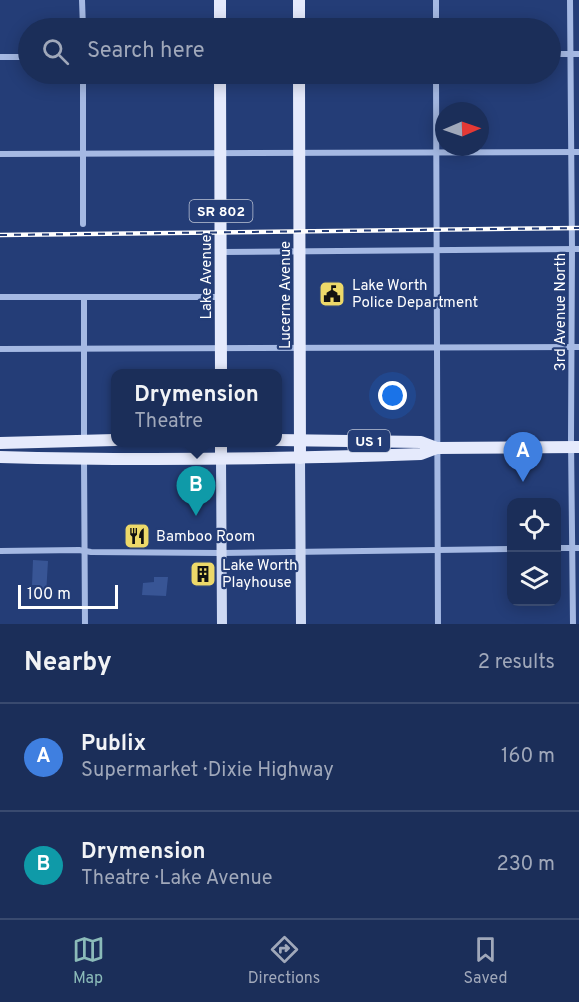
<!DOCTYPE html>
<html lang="en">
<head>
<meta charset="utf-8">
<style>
	:root { --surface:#1b2e59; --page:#283a62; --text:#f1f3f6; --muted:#a0a8ba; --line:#394a6f; --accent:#8bbbb9 }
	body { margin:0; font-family:Overpass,sans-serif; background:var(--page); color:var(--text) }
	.controls { position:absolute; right:18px; bottom:18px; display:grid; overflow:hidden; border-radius:12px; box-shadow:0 3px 15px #0003 }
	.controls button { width:54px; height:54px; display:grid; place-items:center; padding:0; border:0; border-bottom:2px solid var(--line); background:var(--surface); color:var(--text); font:30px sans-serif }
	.compass { position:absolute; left:435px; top:102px; width:54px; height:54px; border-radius:50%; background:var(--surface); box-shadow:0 3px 15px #0003; rotate:88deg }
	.scale { position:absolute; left:18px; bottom:15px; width:100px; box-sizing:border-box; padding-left:6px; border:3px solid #fff; border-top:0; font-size:16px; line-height:21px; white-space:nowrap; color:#fff; -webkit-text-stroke:4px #243d77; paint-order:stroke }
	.you { position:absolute; left:393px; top:396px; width:21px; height:21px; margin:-15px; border:4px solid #fff; border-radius:50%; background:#1a73e8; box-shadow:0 0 0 9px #1a73e833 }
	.badge { display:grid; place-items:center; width:39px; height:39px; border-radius:50%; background:var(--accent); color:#fff; font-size:20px; font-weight:700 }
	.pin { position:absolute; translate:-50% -50px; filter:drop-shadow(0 2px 3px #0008) }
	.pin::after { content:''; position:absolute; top:32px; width:21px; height:18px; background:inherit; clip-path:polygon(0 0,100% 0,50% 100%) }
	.popup { position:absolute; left:111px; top:369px; width:171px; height:78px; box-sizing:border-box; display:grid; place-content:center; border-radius:12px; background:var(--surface); filter:drop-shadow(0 2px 4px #0005); font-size:20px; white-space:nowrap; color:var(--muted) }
	.popup b { font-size:22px; color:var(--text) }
	.popup::after { content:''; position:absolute; left:50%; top:100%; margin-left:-12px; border:12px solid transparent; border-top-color:var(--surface) }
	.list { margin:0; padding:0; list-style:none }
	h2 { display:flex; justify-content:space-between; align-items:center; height:78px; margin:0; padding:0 24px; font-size:26px }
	h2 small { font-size:20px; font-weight:400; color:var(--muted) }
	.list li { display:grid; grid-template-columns:39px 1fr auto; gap:18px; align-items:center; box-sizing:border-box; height:108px; padding:0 24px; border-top:2px solid var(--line) }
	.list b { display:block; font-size:22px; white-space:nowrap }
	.list p { margin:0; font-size:20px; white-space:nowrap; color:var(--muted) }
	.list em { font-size:20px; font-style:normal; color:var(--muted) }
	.icon { flex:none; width:33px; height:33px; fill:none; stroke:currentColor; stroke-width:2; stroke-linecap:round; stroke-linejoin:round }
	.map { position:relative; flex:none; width:579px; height:624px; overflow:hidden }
	.search { position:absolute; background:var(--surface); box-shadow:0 3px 15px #0003; left:18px; right:18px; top:18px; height:66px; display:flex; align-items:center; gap:15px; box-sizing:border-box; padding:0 21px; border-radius:33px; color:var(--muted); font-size:22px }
	.sheet { height:294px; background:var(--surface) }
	nav { display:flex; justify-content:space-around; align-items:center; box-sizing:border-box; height:84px; border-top:2px solid var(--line); background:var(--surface); font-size:16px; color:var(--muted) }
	nav a { display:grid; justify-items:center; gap:3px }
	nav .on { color:var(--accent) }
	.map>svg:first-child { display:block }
</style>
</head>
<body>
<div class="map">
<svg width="579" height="624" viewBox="0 0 579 624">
	<rect width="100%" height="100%" fill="#243d77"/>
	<!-- green -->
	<g fill="#385595">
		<polygon points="33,560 48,561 46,595 41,596 40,585 32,585"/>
		<polygon points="154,577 168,577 166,596 142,595 143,583 154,582"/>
	</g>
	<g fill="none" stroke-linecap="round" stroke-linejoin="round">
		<!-- street -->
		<g stroke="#a5b9e3" stroke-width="6">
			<polyline points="82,0 83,28"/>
			<polyline points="436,0 436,28"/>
			<polyline points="570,0 572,249 571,440 573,624"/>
			<polyline points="550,54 579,54"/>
			<polyline points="0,57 28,57"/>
			<polyline points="83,74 83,224"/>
			<polyline points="436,74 438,624"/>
			<polyline points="0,154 579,152"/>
			<polyline points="221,252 579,249"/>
			<polyline points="0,297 221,297"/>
			<polyline points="84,297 84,441"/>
			<polyline points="0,349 579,347"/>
			<polyline points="84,459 85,624"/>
			<polyline points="556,548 579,548"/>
			<polyline points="0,551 79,550 91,552 221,553 512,549"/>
		</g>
		<!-- secondary -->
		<g stroke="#ced9f3" stroke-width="10">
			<polyline points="221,458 222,624"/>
			<polyline points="300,458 301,624"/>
		</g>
		<!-- primary -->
		<g stroke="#e5eafc" stroke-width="12">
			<polyline points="299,0 299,28"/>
			<polyline points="220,28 220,0"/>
			<polyline points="220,74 221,374"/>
			<polyline points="299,74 300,458"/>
			<polyline points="277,440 421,442 437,448 579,447"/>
			<polyline points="221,442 221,458"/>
			<polyline points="0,443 115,440"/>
			<path d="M0,457C140,461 281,459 421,454L437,448"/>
		</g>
		<!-- rail casing -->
		<g stroke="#fff" stroke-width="4.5">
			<polyline id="rail" points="0,235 579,228"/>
		</g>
		<!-- rail -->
		<use href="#rail" stroke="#243d77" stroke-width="2" stroke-dasharray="7" stroke-linecap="butt"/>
	</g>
	<!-- icons -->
	<defs>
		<g id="civic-square" transform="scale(1.35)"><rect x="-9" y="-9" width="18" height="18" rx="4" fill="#edd969" stroke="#243d77"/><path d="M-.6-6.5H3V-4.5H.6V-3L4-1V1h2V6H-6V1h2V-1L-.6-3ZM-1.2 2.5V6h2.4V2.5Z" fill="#111"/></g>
		<g id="restaurant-square" transform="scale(1.35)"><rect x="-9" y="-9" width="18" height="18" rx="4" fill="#edd969" stroke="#243d77"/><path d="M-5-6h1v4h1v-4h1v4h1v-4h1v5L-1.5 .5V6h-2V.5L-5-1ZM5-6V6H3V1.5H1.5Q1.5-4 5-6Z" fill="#111"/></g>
		<g id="building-square" transform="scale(1.35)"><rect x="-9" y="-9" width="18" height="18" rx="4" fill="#edd969" stroke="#243d77"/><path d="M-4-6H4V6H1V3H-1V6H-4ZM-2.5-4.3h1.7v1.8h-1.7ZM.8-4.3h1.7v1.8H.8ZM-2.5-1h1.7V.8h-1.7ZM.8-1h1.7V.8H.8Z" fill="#111"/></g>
	</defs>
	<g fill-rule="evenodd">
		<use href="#civic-square" x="332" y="294"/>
		<use href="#restaurant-square" x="137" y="536"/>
		<use href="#building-square" x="203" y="574"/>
	</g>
	<g text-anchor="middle" stroke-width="4.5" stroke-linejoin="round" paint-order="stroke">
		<!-- shield labels -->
		<g fill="#243d77" stroke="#bdc5d6" stroke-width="1.5">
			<rect x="189.5" y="200" width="63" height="22" rx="4.5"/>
			<rect x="348" y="430" width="42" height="22" rx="4.5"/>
		</g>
		<g font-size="14" font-weight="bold" fill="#fff">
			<text x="221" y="216">SR 802</text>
			<text x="369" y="446">US 1</text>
		</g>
		<!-- street labels -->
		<g font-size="15" fill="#fff" stroke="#243d77">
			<text transform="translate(206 277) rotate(-90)" y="5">Lake Avenue</text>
			<text transform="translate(285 295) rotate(-90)" y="5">Lucerne Avenue</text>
			<text transform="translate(560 312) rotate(-90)" y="5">3rd Avenue North</text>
		</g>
		<!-- poi labels -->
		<g font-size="15" fill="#fff" stroke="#243d77" text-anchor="start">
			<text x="352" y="290">Lake Worth<tspan x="352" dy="17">Police Department</tspan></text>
			<text x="156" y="541">Bamboo Room</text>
			<text x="222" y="570">Lake Worth<tspan x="222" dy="17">Playhouse</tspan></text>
		</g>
	</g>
</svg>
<div class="controls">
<button><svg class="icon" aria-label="locate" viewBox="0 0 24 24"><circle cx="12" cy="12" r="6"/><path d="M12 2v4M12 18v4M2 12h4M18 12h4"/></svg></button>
<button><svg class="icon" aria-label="layers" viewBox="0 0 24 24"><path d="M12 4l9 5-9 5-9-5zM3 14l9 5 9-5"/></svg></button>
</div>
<svg class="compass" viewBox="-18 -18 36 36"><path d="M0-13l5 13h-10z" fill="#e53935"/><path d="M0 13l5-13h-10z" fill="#a0a8ba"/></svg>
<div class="scale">100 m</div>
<div class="you"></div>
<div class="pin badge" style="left:523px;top:482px;background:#3f7fe0">A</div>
<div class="pin badge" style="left:196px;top:516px;background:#0f9aa8">B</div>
<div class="popup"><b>Drymension</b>Theatre</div>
<div class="search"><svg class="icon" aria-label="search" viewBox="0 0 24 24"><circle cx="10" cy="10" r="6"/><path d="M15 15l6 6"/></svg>Search here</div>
</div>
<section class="sheet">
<h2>Nearby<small>2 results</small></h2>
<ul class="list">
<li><span class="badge" style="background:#3f7fe0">A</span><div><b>Publix</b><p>Supermarket · Dixie Highway</p></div><em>160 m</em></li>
<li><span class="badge" style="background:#0f9aa8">B</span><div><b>Drymension</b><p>Theatre · Lake Avenue</p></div><em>230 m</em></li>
</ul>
</section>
<nav>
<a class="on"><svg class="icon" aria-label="map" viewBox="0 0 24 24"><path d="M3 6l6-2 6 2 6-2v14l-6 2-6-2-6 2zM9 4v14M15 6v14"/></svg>Map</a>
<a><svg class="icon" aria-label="directions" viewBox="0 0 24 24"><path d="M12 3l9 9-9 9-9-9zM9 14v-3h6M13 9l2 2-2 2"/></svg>Directions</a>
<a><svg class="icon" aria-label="saved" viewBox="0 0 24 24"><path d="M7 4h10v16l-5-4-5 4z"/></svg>Saved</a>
</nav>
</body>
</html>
